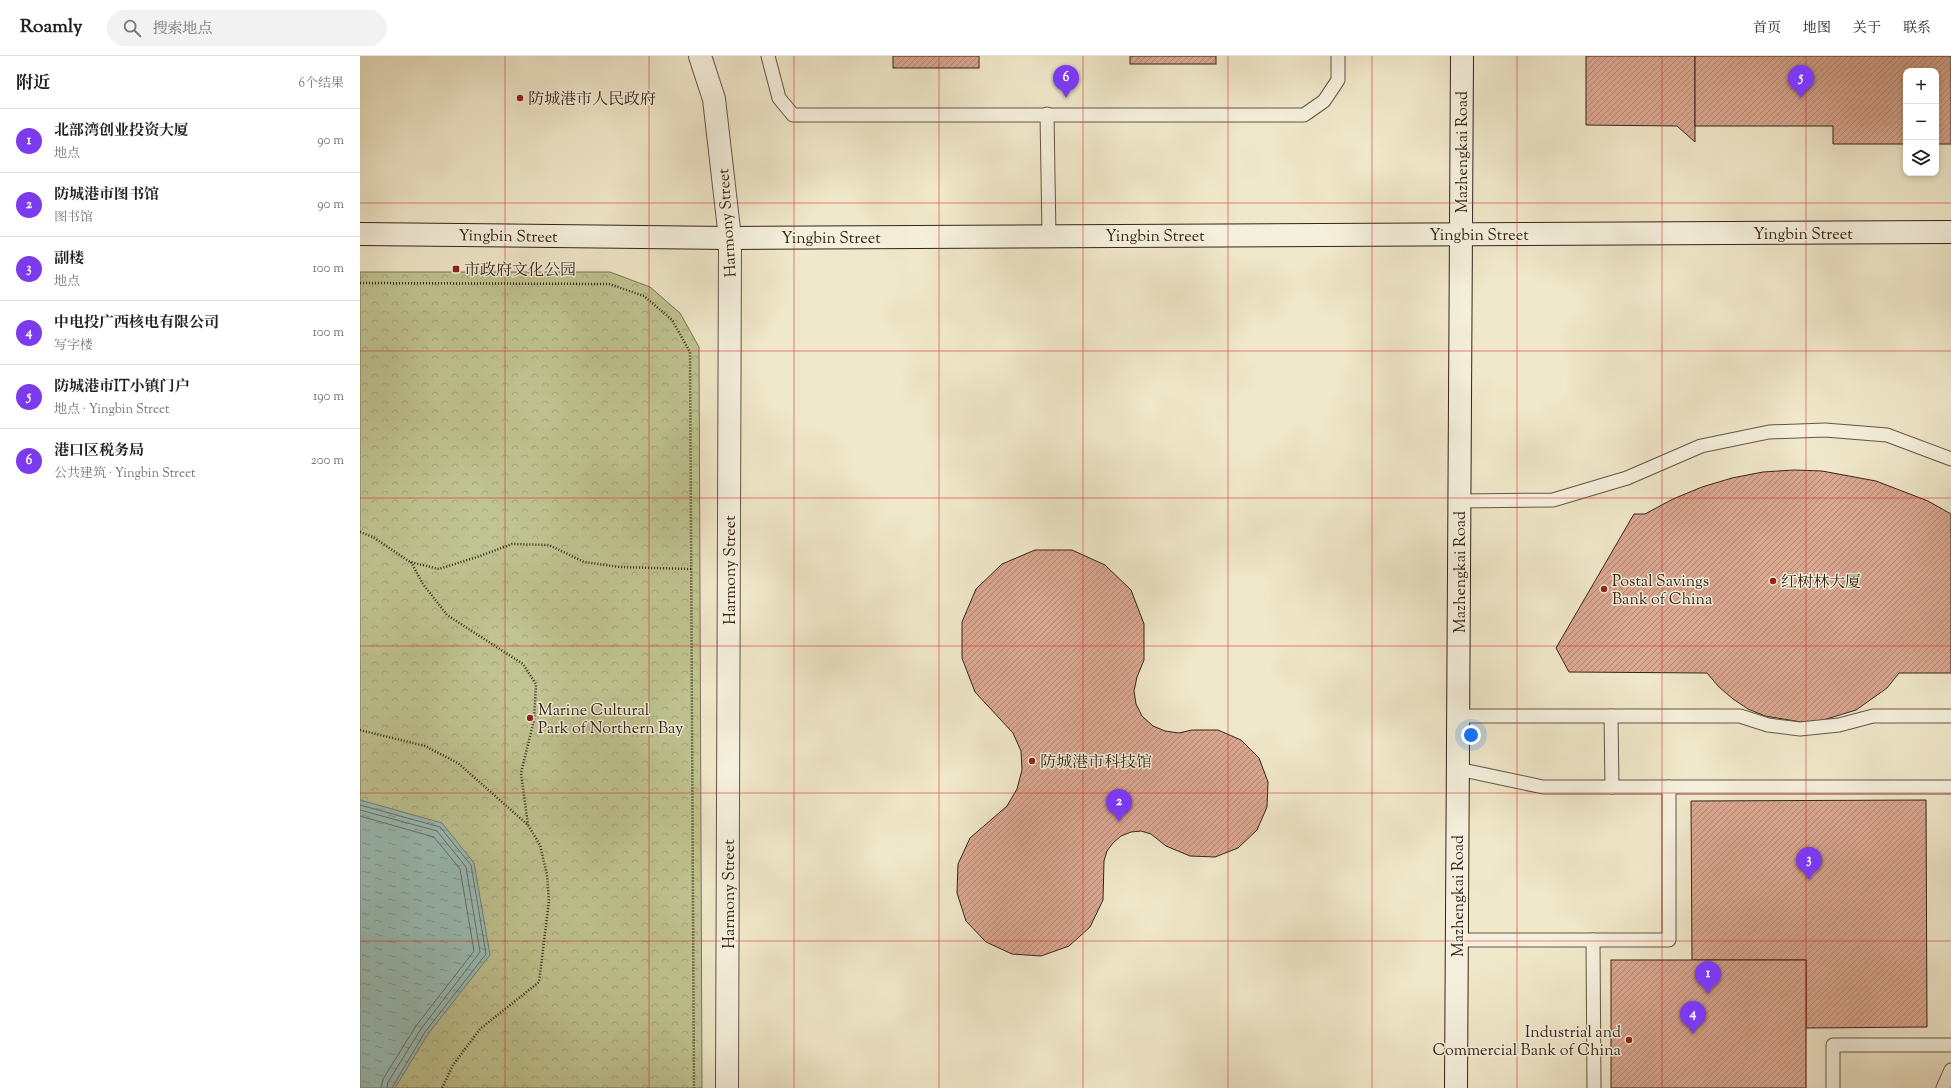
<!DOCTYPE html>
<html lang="zh">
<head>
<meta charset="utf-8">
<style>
	:root { --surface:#fff; --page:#f2f2f2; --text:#222; --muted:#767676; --line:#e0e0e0; --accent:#7c3aed }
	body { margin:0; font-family:"Sorts Mill Goudy","Noto Serif SC",serif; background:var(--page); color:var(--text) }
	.controls { position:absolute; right:12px; top:12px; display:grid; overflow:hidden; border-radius:8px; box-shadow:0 2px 6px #0003 }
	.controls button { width:36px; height:36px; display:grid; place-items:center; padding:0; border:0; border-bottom:1px solid var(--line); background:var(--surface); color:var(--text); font:20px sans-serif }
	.you { position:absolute; left:1111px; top:679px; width:14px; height:14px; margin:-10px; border:3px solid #fff; border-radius:50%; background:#1a73e8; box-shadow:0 0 0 6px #1a73e833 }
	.badge { display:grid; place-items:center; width:26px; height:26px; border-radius:50%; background:var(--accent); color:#fff; font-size:13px; font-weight:700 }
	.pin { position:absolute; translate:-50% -33px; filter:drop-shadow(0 1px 2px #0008) }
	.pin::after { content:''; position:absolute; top:21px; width:14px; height:12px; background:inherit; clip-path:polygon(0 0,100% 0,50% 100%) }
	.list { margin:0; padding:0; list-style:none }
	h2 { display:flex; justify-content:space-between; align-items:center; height:52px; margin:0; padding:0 16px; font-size:17px }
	h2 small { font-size:13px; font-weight:400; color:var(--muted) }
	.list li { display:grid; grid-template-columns:26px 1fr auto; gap:12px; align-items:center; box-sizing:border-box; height:64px; padding:0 16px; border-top:1px solid var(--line) }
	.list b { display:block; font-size:15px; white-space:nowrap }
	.list p { margin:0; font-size:13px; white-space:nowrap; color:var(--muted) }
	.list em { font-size:13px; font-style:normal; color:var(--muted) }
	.icon { flex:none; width:22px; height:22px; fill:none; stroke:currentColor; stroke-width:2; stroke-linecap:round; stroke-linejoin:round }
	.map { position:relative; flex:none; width:1591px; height:1032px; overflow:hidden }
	header { display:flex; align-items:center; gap:24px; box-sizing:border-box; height:56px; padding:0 20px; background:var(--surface); border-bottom:1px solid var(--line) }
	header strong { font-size:19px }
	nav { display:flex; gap:22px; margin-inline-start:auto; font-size:14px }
	.search { width:280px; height:36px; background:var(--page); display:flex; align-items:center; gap:10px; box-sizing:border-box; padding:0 14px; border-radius:22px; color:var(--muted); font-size:15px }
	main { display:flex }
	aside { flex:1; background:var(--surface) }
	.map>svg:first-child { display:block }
</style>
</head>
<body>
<header>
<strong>Roamly</strong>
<div class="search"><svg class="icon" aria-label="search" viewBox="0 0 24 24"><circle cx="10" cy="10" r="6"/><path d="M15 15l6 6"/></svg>搜索地点</div>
<nav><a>首页</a><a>地图</a><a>关于</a><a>联系</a></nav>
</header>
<main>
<aside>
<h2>附近<small>6个结果</small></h2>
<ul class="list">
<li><span class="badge">1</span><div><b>北部湾创业投资大厦</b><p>地点</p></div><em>90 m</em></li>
<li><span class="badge">2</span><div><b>防城港市图书馆</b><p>图书馆</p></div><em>90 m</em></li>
<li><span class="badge">3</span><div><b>副楼</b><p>地点</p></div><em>100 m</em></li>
<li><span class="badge">4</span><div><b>中电投广西核电有限公司</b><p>写字楼</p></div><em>100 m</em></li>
<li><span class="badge">5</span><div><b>防城港市IT小镇门户</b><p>地点 · Yingbin Street</p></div><em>190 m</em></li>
<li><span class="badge">6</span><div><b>港口区税务局</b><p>公共建筑 · Yingbin Street</p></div><em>200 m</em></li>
</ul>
</aside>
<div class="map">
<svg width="1591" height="1032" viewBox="0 0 1591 1032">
	<defs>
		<pattern id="park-crowns" width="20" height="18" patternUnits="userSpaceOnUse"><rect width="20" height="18" fill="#c0c492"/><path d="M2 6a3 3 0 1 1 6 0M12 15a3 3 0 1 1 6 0" fill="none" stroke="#a6a87d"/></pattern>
		<pattern id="water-ripples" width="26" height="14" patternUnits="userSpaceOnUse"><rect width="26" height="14" fill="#9bbfba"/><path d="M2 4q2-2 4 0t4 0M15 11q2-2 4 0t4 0" fill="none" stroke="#7f9b96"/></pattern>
		<pattern id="building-hatch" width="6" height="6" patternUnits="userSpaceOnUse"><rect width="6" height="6" fill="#daa791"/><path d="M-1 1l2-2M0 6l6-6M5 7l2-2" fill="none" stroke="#b28875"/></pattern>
	</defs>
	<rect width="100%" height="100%" fill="#f0e8ca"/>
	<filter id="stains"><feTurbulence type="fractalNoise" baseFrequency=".005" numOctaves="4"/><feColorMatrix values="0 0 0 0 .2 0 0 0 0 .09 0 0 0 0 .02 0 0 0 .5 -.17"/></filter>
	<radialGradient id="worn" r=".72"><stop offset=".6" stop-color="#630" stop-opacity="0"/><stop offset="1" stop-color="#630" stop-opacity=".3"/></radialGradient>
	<!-- park -->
	<polygon fill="url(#park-crowns)" stroke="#7b7454" points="0,216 250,216 290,231 320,257 339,291 342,1032 0,1032"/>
	<!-- water -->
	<polygon fill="url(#water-ripples)" stroke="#738178" points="0,744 82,767 114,807 130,899 68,978 35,1032 0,1032"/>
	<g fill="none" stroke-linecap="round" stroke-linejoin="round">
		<!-- shore -->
		<g stroke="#687268" stroke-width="1">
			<polyline points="0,749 80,771 111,809 126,898 65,976 32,1032"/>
			<polyline points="0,754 77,775 106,811 120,896 61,973 28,1026 27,1032"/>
			<polyline points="0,760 74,781 100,813 114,895 56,970 23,1023 21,1032"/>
		</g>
	</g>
	<!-- building -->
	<g fill="url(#building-hatch)" stroke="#362416">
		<rect x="533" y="0" width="86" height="12"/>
		<rect x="770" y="0" width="86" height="8"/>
		<polygon points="1226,0 1335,0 1335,86 1317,70 1226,69"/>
		<polygon points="1335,0 1591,0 1591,88 1576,88 1576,15 1546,15 1546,88 1473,88 1473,70 1335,70"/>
		<polygon points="1434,414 1462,415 1516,425 1568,445 1591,458 1591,617 1539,617 1527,632 1496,654 1460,665 1441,666 1405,660 1388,653 1373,643 1359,631 1347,617 1209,616 1196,592 1274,458 1285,458 1313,443 1342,431 1372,422 1403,416"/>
		<polygon points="675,494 712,494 745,509 771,534 784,568 784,604 777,621 774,635 776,648 782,660 793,670 805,675 819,677 832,674 858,674 881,684 899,702 908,726 907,751 897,774 878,792 855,801 830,800 806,790 791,778 781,775 771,776 761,780 753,787 747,795 744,805 743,844 730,871 709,890 681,900 652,898 626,886 606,865 597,837 598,808 610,782 647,750 657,733 662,714 661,695 653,677 615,636 602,602 602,566 616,533 642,508"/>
		<polygon points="1566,744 1567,971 1446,972 1446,904 1332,904 1331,745"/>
		<rect x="1251" y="904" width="195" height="128"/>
	</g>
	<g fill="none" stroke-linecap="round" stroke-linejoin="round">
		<!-- lane casing -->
		<g stroke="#645543" stroke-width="15">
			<g id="lane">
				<polyline points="408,0 419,42 433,59 944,59 964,45 978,24 978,0"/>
				<polyline points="687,58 689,180"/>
				<polyline points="1099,445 1193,444 1267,422 1341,390 1409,376 1465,374 1527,379 1591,403"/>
				<polyline points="1098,660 1380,660 1408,669 1440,673 1479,669 1513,660 1591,660"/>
				<polyline points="1251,660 1252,731"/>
				<polyline points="1098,713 1183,731 1591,731"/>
				<polyline points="1097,884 1309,884 1309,731"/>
				<polyline points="1233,884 1234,1032"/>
				<polyline points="1473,1032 1473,989 1591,989"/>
				<polyline points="1583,1032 1591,1014"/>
			</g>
		</g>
		<!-- street casing -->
		<g stroke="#645543" stroke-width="24">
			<polyline id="street" points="340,0 354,43 370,182 367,1032"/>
		</g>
		<!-- secondary casing -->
		<g stroke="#362416" stroke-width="24">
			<g id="secondary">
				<polyline points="0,178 370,182 1591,176"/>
				<polyline points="1096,1032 1102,0"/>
			</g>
		</g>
		<!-- path -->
		<g stroke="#362416" stroke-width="2.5" stroke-dasharray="1 2" stroke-linecap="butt">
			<polyline points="0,227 249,228 284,240 312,264 330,296 334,1032"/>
			<polyline points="0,476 13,481 50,506 79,513 120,500 152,488 189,489 224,506 260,511 331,513"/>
			<polyline points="51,506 63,528 87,559 163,608 176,628 174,664 161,717 168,769"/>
			<polyline points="0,674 65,690 98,707 168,769 180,789 187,819 189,845 179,926 120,973 93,1009 82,1032"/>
		</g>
		<!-- lane -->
		<use href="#lane" stroke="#f5f0dd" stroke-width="13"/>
		<!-- street -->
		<use href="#street" stroke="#f5f0dd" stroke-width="22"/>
		<!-- secondary -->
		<use href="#secondary" stroke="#f5f0dd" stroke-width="22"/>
	</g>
	<!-- grid -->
	<path fill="none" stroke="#d62828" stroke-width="1" stroke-opacity="0.55" d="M145,0V1032M289,0V1032M434,0V1032M579,0V1032M723,0V1032M868,0V1032M1012,0V1032M1157,0V1032M1302,0V1032M1446,0V1032M0,147H1591M0,295H1591M0,442H1591M0,590H1591M0,737H1591M0,885H1591"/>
	<!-- markers -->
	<g fill="#8f2418" stroke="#f5f0dd" stroke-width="1.5">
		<circle cx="160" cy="42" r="4"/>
		<rect x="92" y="209" width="8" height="8" rx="2"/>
		<circle cx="1413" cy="525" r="4"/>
		<circle cx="1244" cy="533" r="4"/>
		<circle cx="170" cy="662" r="4"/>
		<circle cx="672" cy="705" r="4"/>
		<circle cx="1269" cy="984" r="4"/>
	</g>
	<g text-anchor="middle" stroke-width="3" stroke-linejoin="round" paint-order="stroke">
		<!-- poi labels -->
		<g font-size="16" fill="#362416" stroke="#f5f0dd" text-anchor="start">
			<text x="168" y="48">防城港市人民政府</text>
			<text x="104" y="219">市政府文化公园</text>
			<text x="1252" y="530">Postal Savings<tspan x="1252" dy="18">Bank of China</tspan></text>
			<text x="1421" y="531">红树林大厦</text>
			<text x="178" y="659">Marine Cultural<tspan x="178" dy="18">Park of Northern Bay</tspan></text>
			<text x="680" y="711">防城港市科技馆</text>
			<text x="1261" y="981" text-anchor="end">Industrial and<tspan x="1261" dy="18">Commercial Bank of China</tspan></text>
		</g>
		<!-- street labels -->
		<g font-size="16" fill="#362416" stroke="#f5f0dd">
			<text transform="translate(1101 96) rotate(-90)" y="6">Mazhengkai Road</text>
			<text transform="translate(366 167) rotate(-94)" y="6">Harmony Street</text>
			<text x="1443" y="183">Yingbin Street</text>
			<text x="1119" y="184">Yingbin Street</text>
			<text transform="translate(148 179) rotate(1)" y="6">Yingbin Street</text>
			<text x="795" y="185">Yingbin Street</text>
			<text x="471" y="187">Yingbin Street</text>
			<text transform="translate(369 514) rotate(-90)" y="6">Harmony Street</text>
			<text transform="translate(1099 516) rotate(-90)" y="6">Mazhengkai Road</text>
			<text transform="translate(368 838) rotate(-90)" y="6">Harmony Street</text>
			<text transform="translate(1097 840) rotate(-90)" y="6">Mazhengkai Road</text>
		</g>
	</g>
	<rect width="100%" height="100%" filter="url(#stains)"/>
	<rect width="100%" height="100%" fill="url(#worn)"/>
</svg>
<div class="controls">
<button>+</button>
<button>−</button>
<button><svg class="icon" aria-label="layers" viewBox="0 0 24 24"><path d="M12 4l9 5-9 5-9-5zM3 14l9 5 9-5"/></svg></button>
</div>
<div class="you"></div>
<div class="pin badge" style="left:1348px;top:938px">1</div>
<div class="pin badge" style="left:759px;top:766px">2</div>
<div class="pin badge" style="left:1449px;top:824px">3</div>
<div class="pin badge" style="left:1333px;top:978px">4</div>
<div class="pin badge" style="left:1441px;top:42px">5</div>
<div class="pin badge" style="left:706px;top:42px">6</div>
</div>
</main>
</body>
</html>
